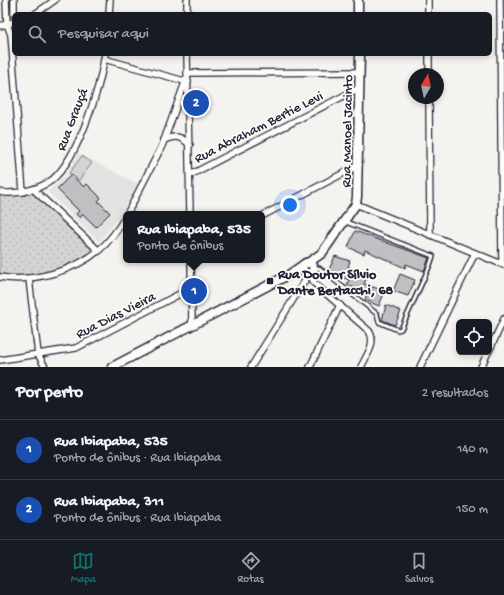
<!DOCTYPE html>
<html lang="pt">
<head>
<meta charset="utf-8">
<style>
	:root { --surface:#171b24; --page:#242831; --text:#f1f3f6; --muted:#9ea1a6; --line:#363941; --accent:#0f766e }
	body { margin:0; font-family:"Gochi Hand",sans-serif; background:var(--page); color:var(--text) }
	.controls { position:absolute; right:12px; bottom:12px; display:grid; overflow:hidden; border-radius:6px; box-shadow:0 2px 6px #0003 }
	.controls button { width:36px; height:36px; display:grid; place-items:center; padding:0; border:0; border-bottom:1px solid var(--line); background:var(--surface); color:var(--text); font:20px sans-serif }
	.compass { position:absolute; left:408px; top:68px; width:36px; height:36px; border-radius:50%; background:var(--surface); box-shadow:0 2px 6px #0003; rotate:9deg }
	.you { position:absolute; left:290px; top:205px; width:14px; height:14px; margin:-10px; border:3px solid #fff; border-radius:50%; background:#1a73e8; box-shadow:0 0 0 6px #1a73e833 }
	.badge { display:grid; place-items:center; width:26px; height:26px; border-radius:50%; background:var(--accent); color:#fff; font-size:13px; font-weight:700 }
	.pin { position:absolute; translate:-50% -50%; border:2px solid #fff; box-shadow:0 1px 4px #0006 }
	.popup { position:absolute; left:123px; top:211px; width:142px; height:52px; box-sizing:border-box; display:grid; place-content:center; border-radius:6px; background:var(--surface); filter:drop-shadow(0 1px 3px #0005); font-size:13px; white-space:nowrap; color:var(--muted) }
	.popup b { font-size:15px; color:var(--text) }
	.popup::after { content:''; position:absolute; left:50%; top:100%; margin-left:-8px; border:8px solid transparent; border-top-color:var(--surface) }
	.list { margin:0; padding:0; list-style:none }
	h2 { display:flex; justify-content:space-between; align-items:center; height:52px; margin:0; padding:0 16px; font-size:17px }
	h2 small { font-size:13px; font-weight:400; color:var(--muted) }
	.list li { display:grid; grid-template-columns:26px 1fr auto; gap:12px; align-items:center; box-sizing:border-box; height:60px; padding:0 16px; border-top:1px solid var(--line) }
	.list b { display:block; font-size:15px; white-space:nowrap }
	.list p { margin:0; font-size:13px; white-space:nowrap; color:var(--muted) }
	.list em { font-size:13px; font-style:normal; color:var(--muted) }
	.icon { flex:none; width:22px; height:22px; fill:none; stroke:currentColor; stroke-width:2; stroke-linecap:round; stroke-linejoin:round }
	.map { position:relative; flex:none; width:504px; height:367px; overflow:hidden }
	.search { position:absolute; background:var(--surface); box-shadow:0 2px 6px #0003; left:12px; right:12px; top:12px; height:44px; display:flex; align-items:center; gap:10px; box-sizing:border-box; padding:0 14px; border-radius:6px; color:var(--muted); font-size:15px }
	.sheet { height:172px; background:var(--surface) }
	nav { display:flex; justify-content:space-around; align-items:center; box-sizing:border-box; height:56px; border-top:1px solid var(--line); background:var(--surface); font-size:11px; color:var(--muted) }
	nav a { display:grid; justify-items:center; gap:2px }
	nav .on { color:var(--accent) }
	.map>svg:first-child { display:block }
</style>
</head>
<body>
<div class="map">
<svg width="504" height="367" viewBox="0 0 504 367">
	<defs>
		<pattern id="park-dots" width="8" height="8" patternUnits="userSpaceOnUse"><rect width="8" height="8" fill="#d5d4d5"/><path d="M2 2h.1M6 6h.1" fill="none" stroke="#b7b6b8" stroke-width="1.8" stroke-linecap="round"/></pattern>
	</defs>
	<rect width="100%" height="100%" fill="#f4f3ef"/>
	<filter id="ink" filterUnits="userSpaceOnUse"><feTurbulence type="fractalNoise" baseFrequency=".025" numOctaves="2"/><feDisplacementMap in="SourceGraphic" scale="8" xChannelSelector="R" yChannelSelector="G"/><feConvolveMatrix kernelMatrix="1 2 1 2 8 2 1 2 1" color-interpolation-filters="sRGB"/></filter>
	<g filter="url(#ink)">
		<!-- built -->
		<polygon fill="#e4e3e2" points="78,153 138,184 117,220 99,242 48,192 67,174"/>
		<!-- park -->
		<polygon fill="url(#park-dots)" stroke="#7c7b88" points="34,190 99,250 56,272 29,278 0,276 0,193 20,195"/>
		<!-- pitch -->
		<polygon fill="#d5d4d5" stroke="#7c7b88" points="82,156 92,163 79,180 69,173"/>
		<!-- building -->
		<g fill="#c0bfc2" stroke="#22223b">
			<polygon points="71,175 84,187 87,184 101,198 98,201 110,213 96,227 83,214 80,218 76,214 79,211 57,189"/>
			<polygon points="355,231 429,258 424,271 406,264 405,268 365,250 364,254 348,247"/>
			<polygon points="335,256 350,261 348,267 368,275 364,284 385,291 379,306 365,300 367,293 347,285 349,280 328,272"/>
			<polygon points="400,274 415,280 408,296 393,291"/>
			<polygon points="386,305 401,311 395,325 382,320"/>
		</g>
		<g fill="none" stroke-linecap="round" stroke-linejoin="round">
			<!-- lane casing -->
			<g stroke="#22223b" stroke-width="6">
				<polyline id="lane" points="313,269 319,268 377,314 379,322 398,330 401,329 430,265 433,256 346,222"/>
			</g>
			<!-- street casing -->
			<g stroke="#22223b" stroke-width="8">
				<g id="street">
					<polyline points="6,0 7,24 11,35 23,192"/>
					<polyline points="428,0 428,14"/>
					<polyline points="500,0 502,264"/>
					<polyline points="14,14 14,0"/>
					<polyline points="35,14 55,0"/>
					<polyline points="109,14 110,0"/>
					<polyline points="187,14 187,0"/>
					<polyline points="0,26 14,22"/>
					<polyline points="187,54 190,214"/>
					<polyline points="429,54 429,74"/>
					<polyline points="104,59 188,82"/>
					<polyline points="187,73 359,72"/>
					<polyline points="429,98 430,235"/>
					<path d="M164,140C175,135 181,136 190,145"/>
					<polyline points="190,175 359,88"/>
					<polyline points="34,190 99,251"/>
					<path d="M0,192C7,194 14,193 21,192C32,190 43,187 52,180C79,157 100,88 105,54"/>
					<polyline points="356,204 504,265"/>
					<polyline points="127,214 162,146 187,77"/>
					<polyline points="262,216 359,165"/>
					<polyline points="191,260 192,326"/>
					<path d="M310,273L314,283L369,331C377,343 366,356 361,367"/>
					<path d="M0,277C31,283 75,271 99,250C110,241 119,228 126,216"/>
					<polyline points="29,279 38,354 45,367"/>
					<polyline points="489,351 504,319"/>
					<polyline points="0,360 76,348 191,288"/>
					<polyline points="251,367 309,274"/>
					<polyline points="310,367 340,305"/>
					<polyline points="420,367 475,253"/>
					<polyline points="481,367 488,352"/>
				</g>
			</g>
			<!-- secondary casing -->
			<g stroke="#22223b" stroke-width="11">
				<g id="secondary">
					<polyline points="358,0 358,14"/>
					<circle cx="308" cy="268" r="5.5"/>
					<polyline points="308,263 322,253 356,204 357,197 360,54"/>
					<polyline points="112,367 290,274 303,265"/>
				</g>
			</g>
			<!-- lane -->
			<use href="#lane" stroke="#fdfcf7" stroke-width="3"/>
			<!-- street -->
			<use href="#street" stroke="#fdfcf7" stroke-width="5.5"/>
			<!-- secondary -->
			<use href="#secondary" stroke="#fdfcf7" stroke-width="8"/>
		</g>
	</g>
	<!-- markers -->
	<rect fill="#22223b" stroke="#fdfcf7" stroke-width="1.5" x="266" y="277" width="8" height="8" rx="2"/>
	<g text-anchor="middle" stroke-width="3.5" stroke-linejoin="round" paint-order="stroke">
		<!-- street labels -->
		<g font-size="14" fill="#22223b" stroke="#fdfcf7">
			<text transform="translate(71 119) rotate(-69)" y="5">Rua Grauçá</text>
			<text transform="translate(258 126) rotate(-27)" y="5">Rua Abraham Bertie Levi</text>
			<text transform="translate(346 131) rotate(-89)" y="5">Rua Manoel Jacinto</text>
			<text transform="translate(115 314) rotate(-27)" y="5">Rua Dias Vieira</text>
		</g>
		<!-- poi labels -->
		<g font-size="14" font-weight="bold" fill="#22223b" stroke="#fdfcf7" text-anchor="start">
			<text x="278" y="278">Rua Doutor Sílvio<tspan x="278" dy="16">Dante Bertacchi, 68</tspan></text>
		</g>
	</g>
</svg>
<div class="controls">
<button><svg class="icon" aria-label="locate" viewBox="0 0 24 24"><circle cx="12" cy="12" r="6"/><path d="M12 2v4M12 18v4M2 12h4M18 12h4"/></svg></button>
</div>
<svg class="compass" viewBox="-18 -18 36 36"><path d="M0-13l5 13h-10z" fill="#e53935"/><path d="M0 13l5-13h-10z" fill="#9ea1a6"/></svg>
<div class="you"></div>
<div class="pin badge" style="left:194px;top:291px;background:#1a4fb4">1</div>
<div class="popup"><b>Rua Ibiapaba, 535</b>Ponto de ônibus</div>
<div class="pin badge" style="left:196px;top:103px;background:#1a4fb4">2</div>
<div class="search"><svg class="icon" aria-label="search" viewBox="0 0 24 24"><circle cx="10" cy="10" r="6"/><path d="M15 15l6 6"/></svg>Pesquisar aqui</div>
</div>
<section class="sheet">
<h2>Por perto<small>2 resultados</small></h2>
<ul class="list">
<li><span class="badge" style="background:#1a4fb4">1</span><div><b>Rua Ibiapaba, 535</b><p>Ponto de ônibus · Rua Ibiapaba</p></div><em>140 m</em></li>
<li><span class="badge" style="background:#1a4fb4">2</span><div><b>Rua Ibiapaba, 311</b><p>Ponto de ônibus · Rua Ibiapaba</p></div><em>150 m</em></li>
</ul>
</section>
<nav>
<a class="on"><svg class="icon" aria-label="map" viewBox="0 0 24 24"><path d="M3 6l6-2 6 2 6-2v14l-6 2-6-2-6 2zM9 4v14M15 6v14"/></svg>Mapa</a>
<a><svg class="icon" aria-label="directions" viewBox="0 0 24 24"><path d="M12 3l9 9-9 9-9-9zM9 14v-3h6M13 9l2 2-2 2"/></svg>Rotas</a>
<a><svg class="icon" aria-label="saved" viewBox="0 0 24 24"><path d="M7 4h10v16l-5-4-5 4z"/></svg>Salvos</a>
</nav>
</body>
</html>
